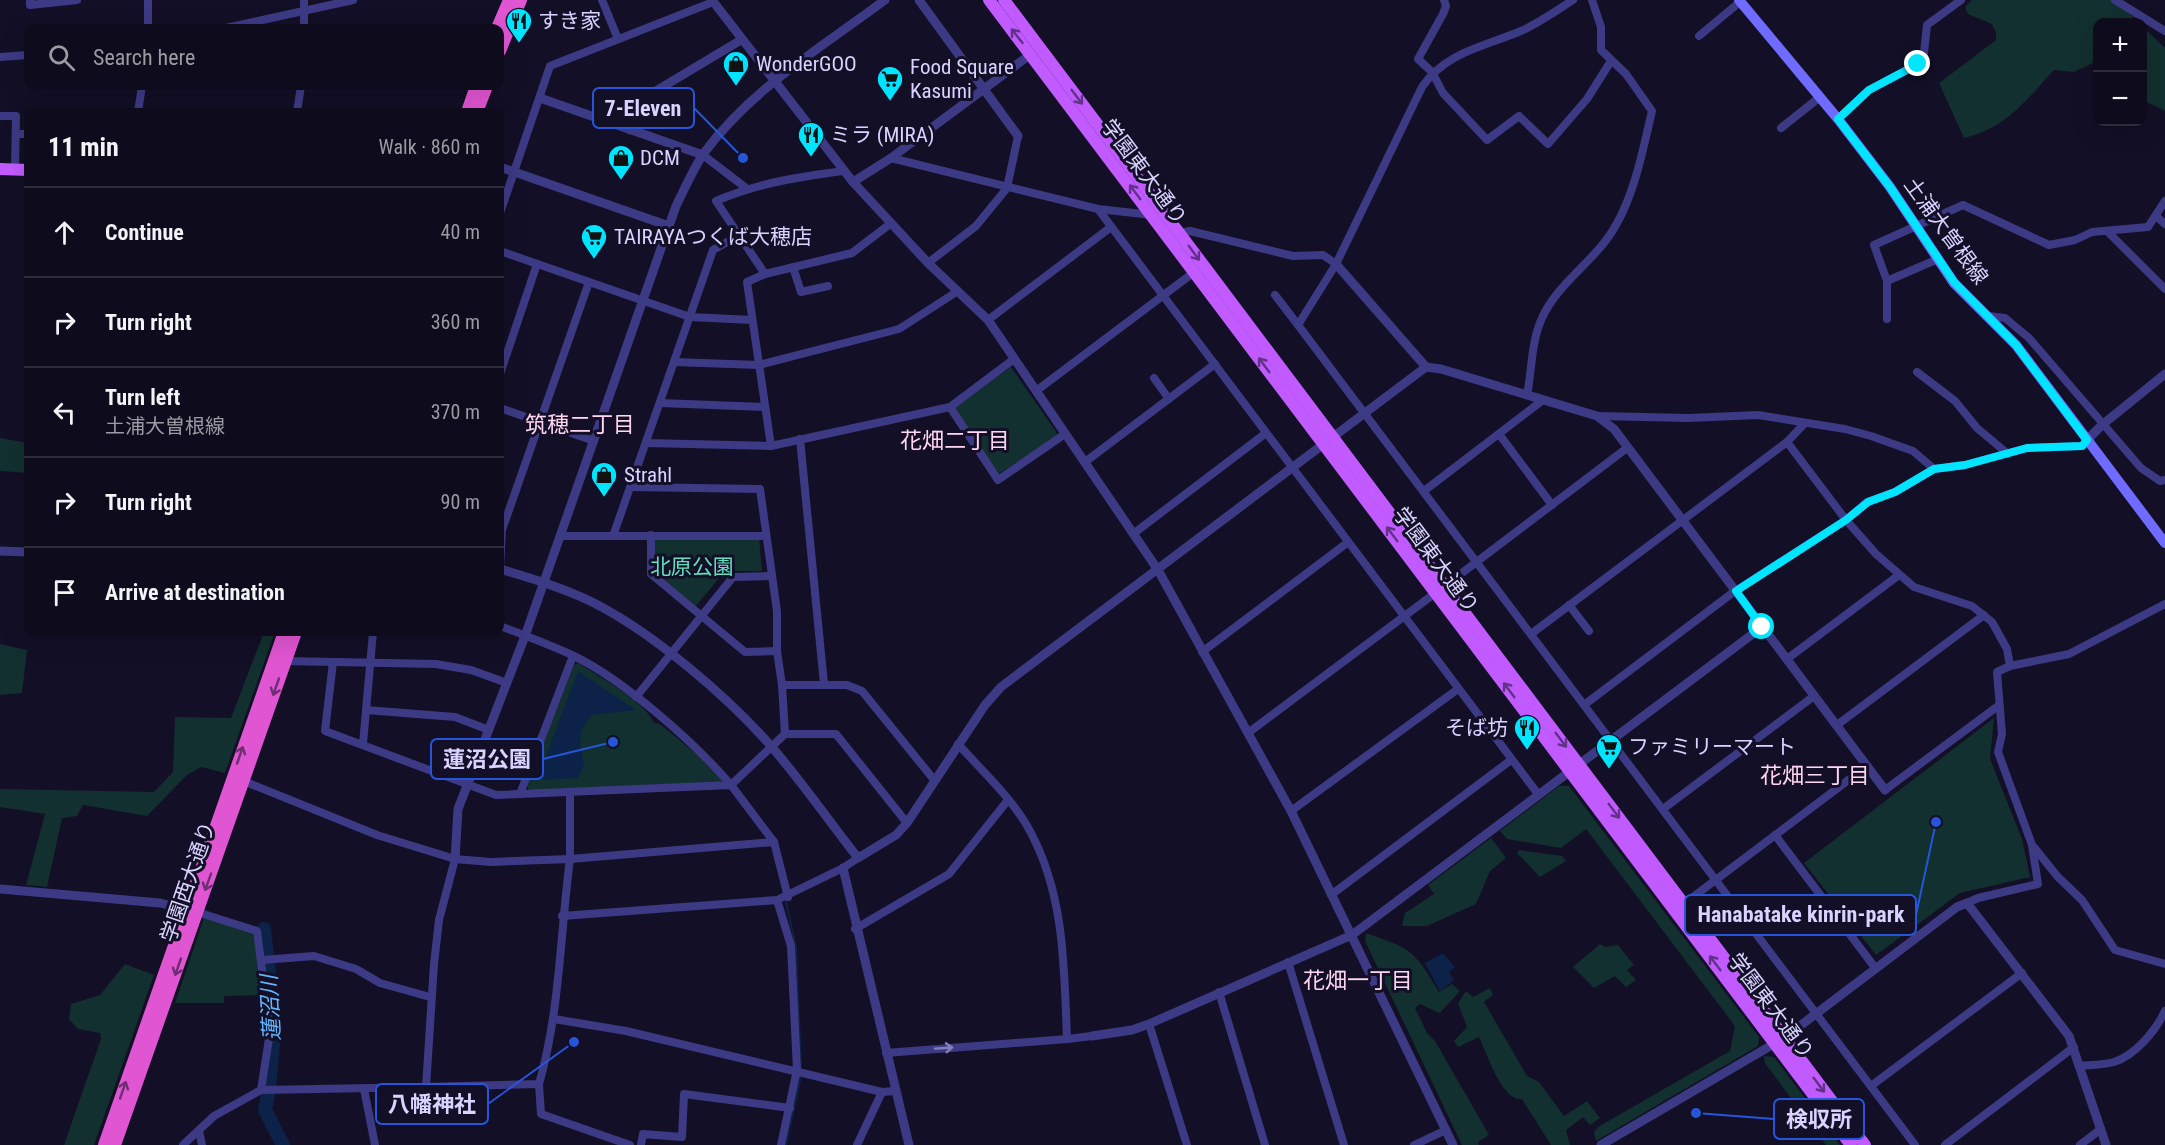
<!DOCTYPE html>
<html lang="en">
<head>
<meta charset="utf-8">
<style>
	:root { --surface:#0e0b1c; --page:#1c1929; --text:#f1f3f6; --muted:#9b9ba3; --line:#2e2b3b }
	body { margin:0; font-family:"Roboto Condensed","Noto Sans JP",sans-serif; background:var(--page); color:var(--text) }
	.controls { position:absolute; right:18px; top:18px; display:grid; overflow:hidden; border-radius:12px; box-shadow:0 6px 24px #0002 }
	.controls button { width:54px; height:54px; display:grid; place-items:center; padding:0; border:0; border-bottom:2px solid var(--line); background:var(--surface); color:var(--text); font:30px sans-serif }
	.stop { position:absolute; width:18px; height:18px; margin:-14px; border:4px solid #00e5ff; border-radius:50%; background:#fff }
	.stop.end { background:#00e5ff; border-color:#fff; box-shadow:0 2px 6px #0008 }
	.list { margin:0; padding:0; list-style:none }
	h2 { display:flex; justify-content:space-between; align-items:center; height:78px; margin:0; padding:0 24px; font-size:26px }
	h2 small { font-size:20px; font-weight:400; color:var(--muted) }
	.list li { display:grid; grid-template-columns:39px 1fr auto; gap:18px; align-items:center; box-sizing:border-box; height:90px; padding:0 24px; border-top:2px solid var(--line) }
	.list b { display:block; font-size:22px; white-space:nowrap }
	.list p { margin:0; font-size:20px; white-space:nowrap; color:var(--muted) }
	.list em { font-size:20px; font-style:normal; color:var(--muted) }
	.icon { flex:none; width:33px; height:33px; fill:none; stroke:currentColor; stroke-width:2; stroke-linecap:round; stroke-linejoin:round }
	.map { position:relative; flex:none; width:2165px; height:1145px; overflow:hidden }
	.search { position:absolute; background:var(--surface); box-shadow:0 6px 24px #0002; left:24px; top:24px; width:480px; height:66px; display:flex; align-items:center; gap:15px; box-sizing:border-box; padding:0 21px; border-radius:12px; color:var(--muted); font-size:22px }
	.panel { position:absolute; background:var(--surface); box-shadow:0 6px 24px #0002; left:24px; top:108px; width:480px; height:528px; border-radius:12px }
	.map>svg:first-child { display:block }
</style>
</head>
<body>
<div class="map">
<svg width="2165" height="1145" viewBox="0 0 2165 1145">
	<rect width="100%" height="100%" fill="#130f26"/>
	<!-- green -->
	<g fill="#12302f">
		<path d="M1972,0H2113L2139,22H2098L2097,61L2074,72L2054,70C2026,100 2007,128 1964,138L1939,83L1996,40V33L1992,24L1968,14L1965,7Z"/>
		<polygon points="2142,26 2165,48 2165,111 2143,100"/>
		<polygon points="1011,367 1057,433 1056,437 997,475 955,412 956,407"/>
		<polygon points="0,438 28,443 28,473 0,471"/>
		<polygon points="759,537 762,571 725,571 696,606 648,570 649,538"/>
		<polygon points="264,632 275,632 225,773 201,767 187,775 147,816 83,805 77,816 62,818 47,887 26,885 45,814 0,807 0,789 154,792 173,772 175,717 231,718"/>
		<polygon points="0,644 27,650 22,693 0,695"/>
		<path d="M578,663C598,676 646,702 654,723L660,724L705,761L722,779L720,782L529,790L527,786L574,665Z"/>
		<polygon points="1994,718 1990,759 2022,839 2030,877 1960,893 1876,955 1804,863"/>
		<polygon points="1559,786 1569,786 1759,1037 1758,1046 1596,1141 1594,1132 1598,1127 1730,1051 1735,1026 1586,829 1561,848 1507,839 1500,831"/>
		<polygon points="1491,838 1506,858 1490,871 1476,904 1427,926 1402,926 1405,913 1434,894 1428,885"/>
		<polygon points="1519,850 1562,856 1566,861 1540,877 1517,853"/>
		<polygon points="204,918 252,932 257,948 262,995 224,996 224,1003 175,1003"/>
		<path d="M1366,933C1413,950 1413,949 1439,992L1452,984L1460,991L1440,1013L1420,1004L1415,1008L1427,1033L1435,1041L1489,1135L1478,1142L1479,1145H1462L1365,941Z"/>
		<polygon points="1600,944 1605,947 1618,945 1634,965 1627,970 1636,980 1626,987 1615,976 1594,988 1573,967"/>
		<polygon points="125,964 154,975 94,1145 64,1145 101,1039 100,1033 78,1029 69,1019 71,1004 100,995"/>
		<path d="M1490,988L1493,995L1484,1002L1527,1076L1539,1082L1564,1116L1587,1101L1600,1118L1590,1125L1583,1117L1566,1130L1570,1145H1551L1522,1099C1502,1102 1487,1053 1479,1037L1458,1047L1454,1041L1467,1027L1458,1003L1466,991L1473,997Z"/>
		<polygon points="1764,1056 1774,1057 1840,1145 1826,1145 1765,1063"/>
	</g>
	<!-- water -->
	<g fill="#0c2248">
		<path d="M578,671L636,710L592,715C574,735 581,744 584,765L578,778L537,780Z"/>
		<polygon points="1443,953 1455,967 1449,972 1454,980 1440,991 1425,963"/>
	</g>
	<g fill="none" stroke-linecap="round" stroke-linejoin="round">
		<!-- stream -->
		<g stroke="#0c2248" stroke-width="2">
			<polyline points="786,902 796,947 801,1068"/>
			<polyline points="786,1145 801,1076"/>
		</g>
		<!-- river -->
		<g stroke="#0c2248" stroke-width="14">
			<polyline points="264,929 275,1026 269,1087"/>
			<polyline points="268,1095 265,1110 283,1145"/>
		</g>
		<!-- minor -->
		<g stroke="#3d3a85" stroke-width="8">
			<polyline points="30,0 30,5 77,0"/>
			<polyline points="602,0 618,39"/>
			<polyline points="1444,0 1446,6 1443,14 1418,59 1432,72 1443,93 1487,140 1519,116 1548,144 1587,99 1611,61"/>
			<path d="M1573,0C1556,11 1539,23 1521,31C1483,47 1446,52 1422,87L1336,264L1298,325L1915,1145"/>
			<polyline points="2115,0 2165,31"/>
			<polyline points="148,28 148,0"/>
			<polyline points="226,28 353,0"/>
			<polyline points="304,28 304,0"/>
			<polyline points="1699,36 1741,1"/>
			<polyline points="0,57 28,55"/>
			<polyline points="138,112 142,86"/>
			<polyline points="297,112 301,86"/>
			<polyline points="0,116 16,116 15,170"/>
			<polyline points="1838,119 1869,90 1923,62 1927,25 1961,0"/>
			<polyline points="1781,128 1820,97"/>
			<polyline points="16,134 28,134"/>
			<polyline points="703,155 746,188"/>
			<polyline points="891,158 1098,209 1152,215"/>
			<polyline points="1098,209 1538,794"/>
			<polyline points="500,213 550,66 713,2"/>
			<polyline points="2156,216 2165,224"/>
			<polyline points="2108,232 2165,289"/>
			<polyline points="1180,233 1190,231 1293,256 1323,255 1336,264"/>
			<polyline points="500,251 690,317 752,320"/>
			<polyline points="1938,259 1887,281 1874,245 1963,205 2049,245 2075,240 2092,232 2148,227 2165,201"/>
			<polyline points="928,263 976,226 1007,188 1018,136"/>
			<polyline points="793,267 801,292 828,286"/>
			<path d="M765,274L716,201C758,183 798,177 843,171"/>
			<polyline points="1275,295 1298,325"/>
			<polyline points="1989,316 2005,318 2029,338 2141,468 2160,481 2165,480"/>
			<polyline points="1887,319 1887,281"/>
			<polyline points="988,320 1111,227"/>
			<polyline points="674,362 759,365 899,329 958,291"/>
			<polyline points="1917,372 1955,401 1977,428 2008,454"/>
			<polyline points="500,374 537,264"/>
			<polyline points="1154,378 1169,399"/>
			<polyline points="1036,391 1189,276"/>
			<path d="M1527,395C1532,370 1531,342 1542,318C1558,282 1597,260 1616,225C1635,192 1643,149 1652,111L1626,74L1601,50V27L1592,0"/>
			<polyline points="660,403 765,407"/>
			<polyline points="950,407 998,480 1065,434"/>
			<polyline points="500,408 594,441"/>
			<polyline points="1597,416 1689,418 1758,415 1845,429 1871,436 1913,451 1934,469"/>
			<polyline points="1499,434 1552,505"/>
			<polyline points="800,439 824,684"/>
			<polyline points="1787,442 1846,520 1876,554 1914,587 1972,606 1992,622 2007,649 2010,666 1997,672 2002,734 1998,752 2032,845 2038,884 1978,898 1967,903"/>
			<polyline points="646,443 771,446 950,407 1014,359"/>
			<polyline points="771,446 747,282 765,274 852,253 890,224"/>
			<polyline points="1085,462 1215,364"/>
			<polyline points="1424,491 1543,400"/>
			<polyline points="1133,534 1266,433"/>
			<polyline points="651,535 651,574 745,652 777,651"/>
			<polyline points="561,536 766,536"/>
			<polyline points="613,536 713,250 738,236"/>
			<polyline points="500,569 502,530 589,282"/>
			<polyline points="1450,582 1627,448"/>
			<polyline points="1569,605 1589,631"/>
			<path d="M500,626C524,635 548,644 572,655C624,680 693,741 731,785L785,734L782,685L777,651V611L760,489L631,487"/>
			<polyline points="1531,634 1787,442 1804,424"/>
			<polyline points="1202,652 1347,543"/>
			<polyline points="1787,659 1899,575"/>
			<polyline points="285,661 436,664 471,670 507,683"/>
			<polyline points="333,662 325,731 496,795 731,785 774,842 788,897"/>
			<polyline points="2010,666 2069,654 2165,604"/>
			<polyline points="782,685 847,685 862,691 935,781"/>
			<polyline points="636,697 733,577 772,576"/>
			<polyline points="1584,705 1735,591 1846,520 1867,502 1895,492 1934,469 1965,465 2027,448 2083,446 2087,440"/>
			<polyline points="366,710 455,717 489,730"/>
			<polyline points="1837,725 1984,615"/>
			<polyline points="1248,733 1430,597"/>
			<polyline points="785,734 836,734 907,823"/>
			<polyline points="363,744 373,632"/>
			<path d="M958,744C983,772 1014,800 1031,833C1065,897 1064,969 1067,1039L1092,1036"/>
			<path d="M241,780L377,835L455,859L491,862L570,859C560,935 560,1011 539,1084L426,1087"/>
			<polyline points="1885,790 1998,706"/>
			<polyline points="570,792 570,859 774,842"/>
			<polyline points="520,794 573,656"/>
			<polyline points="1663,809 1814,696"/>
			<polyline points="1291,811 1458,689"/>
			<polyline points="1775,835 1876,969"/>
			<polyline points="2033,846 2058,877 2082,900 2115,950 2165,964"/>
			<polyline points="1331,895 1511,760"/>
			<polyline points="777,900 791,946 797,1070 781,1145"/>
			<polyline points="1689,900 1867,766"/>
			<polyline points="197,912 257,931 270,1032 261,1090"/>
			<polyline points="562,916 777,900 843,868 858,858"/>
			<polyline points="855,929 949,874 1008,800"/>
			<polyline points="262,960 314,956 356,969 380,983 430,997"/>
			<polyline points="1288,962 1344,1145"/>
			<polyline points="1219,992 1265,1145"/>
			<polyline points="554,1019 626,1031 882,1092 895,1091"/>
			<polyline points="1149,1024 1187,1145"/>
			<polyline points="886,1053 1067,1039"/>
			<path d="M2080,1066C2091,1065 2104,1065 2114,1062C2136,1055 2156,1030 2165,1011"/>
			<polyline points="539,1084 541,1114 630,1145"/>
			<polyline points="1871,1086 2022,973"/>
			<polyline points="364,1089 375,1145"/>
			<polyline points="199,1131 202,1145"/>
			<polyline points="183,1145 214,1116 261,1090 426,1087 434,964 439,920 455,859"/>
			<polyline points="641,1145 643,1134 682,1137 684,1094 790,1108"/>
			<polyline points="857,1145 882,1092"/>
			<polyline points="1414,1145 1446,1130"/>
			<polyline points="1945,1145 2074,1047"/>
			<polyline points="2080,1145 2101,1129"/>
		</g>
		<!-- tertiary -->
		<g stroke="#3d3a85" stroke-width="9">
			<polyline points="712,0 853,182 928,263 988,320 1158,570 1291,811 1453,1145"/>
			<polyline points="919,0 1018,136"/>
			<polyline points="540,98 703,155"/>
			<polyline points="630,130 644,98 741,40"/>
			<polyline points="500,167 669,226"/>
			<polyline points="853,182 891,158 1031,54"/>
			<polyline points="1336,264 1426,367 1441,369 1597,416 1614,429 1885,790"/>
			<polyline points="2087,440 2102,425 2165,374"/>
			<polyline points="0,551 28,552"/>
			<path d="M500,569C530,578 561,587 590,601C651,631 726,695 771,746C802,782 829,821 858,858L896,835L907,823L985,705L1001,687L1426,367"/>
			<path d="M455,859L458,809L525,636L676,206C685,188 693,169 704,153C751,89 822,47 885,0"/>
			<polyline points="843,868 909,1145"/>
			<polyline points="0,889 160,903 192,911"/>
			<polyline points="1092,1036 1132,1030 1149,1024 1352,935 1762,627"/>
			<polyline points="1601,1145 1784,1038 1957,907 1967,903 2069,1036 2106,1145"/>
		</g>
		<!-- secondary -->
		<polyline stroke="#6f6bff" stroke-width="10" points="1739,0 1838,119 1890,187 1954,283 2016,345 2165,543"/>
		<!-- primary -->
		<g stroke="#c25bff" stroke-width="12">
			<polyline points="989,0 1851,1145"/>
			<polyline points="1004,0 1865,1145"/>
			<polyline points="0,169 28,170"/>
		</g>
		<!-- trunk -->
		<g stroke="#e055d1" stroke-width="12">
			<polyline points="497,28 509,0"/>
			<polyline points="500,51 521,0"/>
			<polyline points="467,112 476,86"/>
			<polyline points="477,112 487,86"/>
			<polyline points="104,1145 284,632"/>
			<polyline points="115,1145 296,632"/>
		</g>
	</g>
	<!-- one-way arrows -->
	<defs><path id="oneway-shaft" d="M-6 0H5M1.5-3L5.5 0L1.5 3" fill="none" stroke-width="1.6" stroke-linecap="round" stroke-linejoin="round" transform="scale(1.5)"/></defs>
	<g stroke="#623188">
		<use href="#oneway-shaft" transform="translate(1017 36) rotate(-128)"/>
		<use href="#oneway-shaft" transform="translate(1077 97) rotate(53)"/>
		<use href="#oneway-shaft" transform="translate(1135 192) rotate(-127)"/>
		<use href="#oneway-shaft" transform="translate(1194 253) rotate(54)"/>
		<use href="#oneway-shaft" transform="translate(1264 365) rotate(-127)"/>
		<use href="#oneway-shaft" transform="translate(1392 534) rotate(-127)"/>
		<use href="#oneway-shaft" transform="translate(1509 690) rotate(-127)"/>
		<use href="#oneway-shaft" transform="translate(1561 740) rotate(53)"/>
		<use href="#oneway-shaft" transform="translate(1614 811) rotate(53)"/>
		<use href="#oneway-shaft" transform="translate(1715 963) rotate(-127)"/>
		<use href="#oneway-shaft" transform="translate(1819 1085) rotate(53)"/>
	</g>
	<g stroke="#6f2e73">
		<use href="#oneway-shaft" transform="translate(276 687) rotate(109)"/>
		<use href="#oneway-shaft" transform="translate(240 755) rotate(-71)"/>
		<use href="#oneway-shaft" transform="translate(208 882) rotate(110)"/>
		<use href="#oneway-shaft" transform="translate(178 967) rotate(109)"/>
		<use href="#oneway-shaft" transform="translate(123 1090) rotate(-71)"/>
	</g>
	<use stroke="#837fbc" href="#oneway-shaft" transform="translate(944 1048) rotate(-4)"/>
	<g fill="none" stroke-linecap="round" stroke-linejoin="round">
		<!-- route -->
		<polyline stroke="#00e5ff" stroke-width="8" points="1762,627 1736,591 1846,520 1868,502 1895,492 1934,469 1965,465 2027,448 2082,446 2087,440 2016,345 1954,282 1890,187 1838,119 1869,90 1918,64"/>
	</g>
	<!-- icons -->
	<defs>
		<g id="restaurant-pin" transform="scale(1.35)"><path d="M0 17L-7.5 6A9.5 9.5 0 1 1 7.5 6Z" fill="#00e5ff" stroke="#130f26"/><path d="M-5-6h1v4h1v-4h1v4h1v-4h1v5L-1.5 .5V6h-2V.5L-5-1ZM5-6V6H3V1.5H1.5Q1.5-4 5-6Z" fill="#111"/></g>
		<g id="shop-pin" transform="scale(1.35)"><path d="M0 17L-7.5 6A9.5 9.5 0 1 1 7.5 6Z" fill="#00e5ff" stroke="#130f26"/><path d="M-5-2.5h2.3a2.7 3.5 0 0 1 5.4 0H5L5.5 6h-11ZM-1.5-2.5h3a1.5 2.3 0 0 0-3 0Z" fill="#111"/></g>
		<g id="supermarket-pin" transform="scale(1.35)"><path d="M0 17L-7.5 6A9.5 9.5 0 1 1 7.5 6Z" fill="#00e5ff" stroke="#130f26"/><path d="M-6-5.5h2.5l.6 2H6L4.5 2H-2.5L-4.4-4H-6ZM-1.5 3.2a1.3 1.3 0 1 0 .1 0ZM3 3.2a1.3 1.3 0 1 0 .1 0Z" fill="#111"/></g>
	</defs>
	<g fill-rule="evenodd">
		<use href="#restaurant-pin" x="519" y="21"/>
		<use href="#shop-pin" x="736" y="64"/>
		<use href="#supermarket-pin" x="890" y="79"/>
		<use href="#restaurant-pin" x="811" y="135"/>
		<use href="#shop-pin" x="621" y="158"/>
		<use href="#supermarket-pin" x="594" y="237"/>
		<use href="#shop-pin" x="604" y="475"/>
		<use href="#restaurant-pin" x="1527" y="728"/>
		<use href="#supermarket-pin" x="1609" y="747"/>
	</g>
	<g text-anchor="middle" stroke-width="6" stroke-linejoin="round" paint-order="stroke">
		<!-- poi labels -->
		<g font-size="21" fill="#d9d4ff" stroke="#130f26" text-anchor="start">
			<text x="538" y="28">すき家</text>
			<text x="756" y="71">WonderGOO</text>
			<text x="910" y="74">Food Square<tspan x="910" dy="24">Kasumi</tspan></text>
			<text x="830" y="142">ミラ (MIRA)</text>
			<text x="640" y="165">DCM</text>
			<text x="614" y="244">TAIRAYAつくば大穂店</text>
			<text x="624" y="482">Strahl</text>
			<text x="1508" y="735" text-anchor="end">そば坊</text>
			<text x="1628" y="754">ファミリーマート</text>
		</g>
		<!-- street labels -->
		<g font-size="21" fill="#d9d4ff" stroke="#130f26">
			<text transform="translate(1144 172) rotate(53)" y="7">学園東大通り</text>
			<text transform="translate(1946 231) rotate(54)" y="7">土浦大曽根線</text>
			<text transform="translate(1436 560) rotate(53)" y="7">学園東大通り</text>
			<text transform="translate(188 882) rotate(-71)" y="7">学園西大通り</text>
			<text transform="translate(1771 1006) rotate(53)" y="7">学園東大通り</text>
		</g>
		<!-- park labels -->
		<g font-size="21" fill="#5fe0c0" stroke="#130f26">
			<text x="692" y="574">北原公園</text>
		</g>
		<!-- neighbourhood labels -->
		<g font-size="22" fill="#ffd6f0" stroke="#130f26">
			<text x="580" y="432">筑穂二丁目</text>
			<text x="955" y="448">花畑二丁目</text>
			<text x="1815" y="783">花畑三丁目</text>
			<text x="1358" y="988">花畑一丁目</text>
		</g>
		<!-- water labels -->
		<g font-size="22" font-style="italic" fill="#62b6ff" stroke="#130f26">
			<text transform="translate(270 1008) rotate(-93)" y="8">蓮沼川</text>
		</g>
	</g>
	<!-- callouts -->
	<path fill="none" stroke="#2655da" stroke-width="2" d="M743 158L694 108M613 742L543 759M1936 822L1916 915M574 1042L488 1104M1696 1113L1774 1119"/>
	<g fill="#2655da" stroke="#130f26" stroke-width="2">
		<circle cx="743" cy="158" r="6"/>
		<circle cx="613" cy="742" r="6"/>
		<circle cx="1936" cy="822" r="6"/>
		<circle cx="574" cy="1042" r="6"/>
		<circle cx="1696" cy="1113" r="6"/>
	</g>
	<g fill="#130f26" stroke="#2655da" stroke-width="2">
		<rect x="593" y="88" width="101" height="40" rx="6"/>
		<rect x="431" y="739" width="112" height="40" rx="6"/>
		<rect x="1685" y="895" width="231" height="40" rx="6"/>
		<rect x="376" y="1084" width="112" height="40" rx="6"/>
		<rect x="1774" y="1099" width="90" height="40" rx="6"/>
	</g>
	<g font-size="22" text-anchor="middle" font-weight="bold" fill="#d9d4ff">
		<text x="643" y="116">7-Eleven</text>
		<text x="487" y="767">蓮沼公園</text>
		<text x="1801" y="922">Hanabatake kinrin-park</text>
		<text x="432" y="1112">八幡神社</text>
		<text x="1819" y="1127">検収所</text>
	</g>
</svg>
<div class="controls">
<button>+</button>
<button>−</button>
</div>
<div class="stop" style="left:1762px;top:627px"></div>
<div class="stop end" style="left:1918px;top:64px"></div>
<div class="search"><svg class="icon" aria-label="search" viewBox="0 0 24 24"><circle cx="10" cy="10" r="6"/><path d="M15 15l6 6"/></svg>Search here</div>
<section class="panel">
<h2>11 min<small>Walk · 860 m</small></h2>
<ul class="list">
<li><svg class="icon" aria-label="ahead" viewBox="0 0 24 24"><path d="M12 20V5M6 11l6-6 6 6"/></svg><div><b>Continue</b></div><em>40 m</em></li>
<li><svg class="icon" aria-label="right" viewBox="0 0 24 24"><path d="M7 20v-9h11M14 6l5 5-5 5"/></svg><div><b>Turn right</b></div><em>360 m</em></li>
<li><svg class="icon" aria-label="left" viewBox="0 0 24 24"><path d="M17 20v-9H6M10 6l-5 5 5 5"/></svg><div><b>Turn left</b><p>土浦大曽根線</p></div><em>370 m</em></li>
<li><svg class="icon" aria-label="right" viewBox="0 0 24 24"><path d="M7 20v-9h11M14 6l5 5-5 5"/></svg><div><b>Turn right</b></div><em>90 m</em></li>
<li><svg class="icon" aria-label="arrive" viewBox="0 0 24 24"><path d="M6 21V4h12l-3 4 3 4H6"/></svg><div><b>Arrive at destination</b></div></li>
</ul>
</section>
</div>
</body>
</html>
